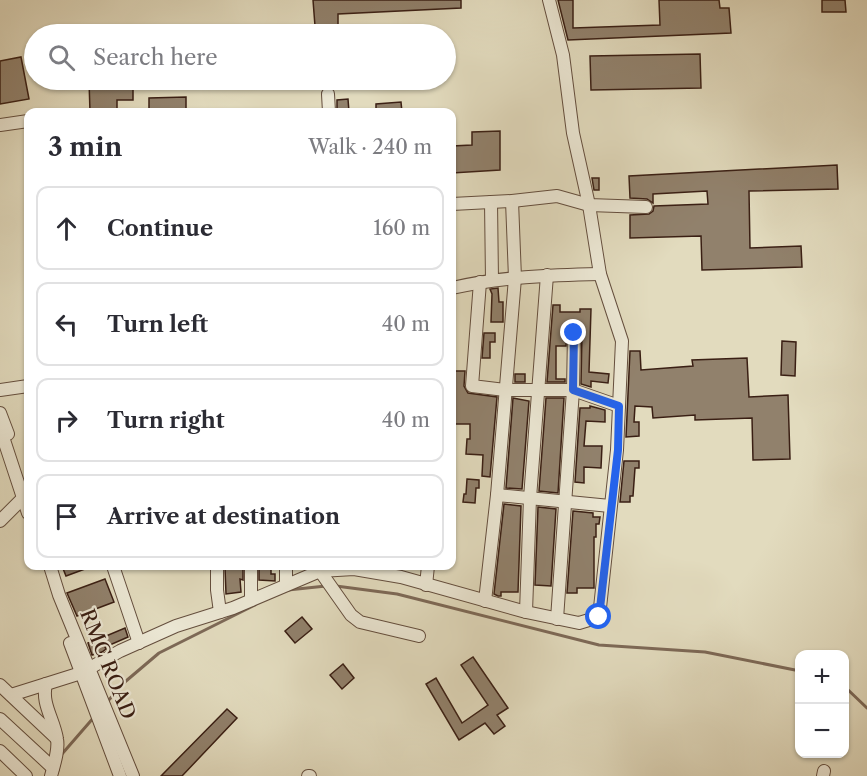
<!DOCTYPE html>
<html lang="en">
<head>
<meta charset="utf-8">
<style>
	:root { --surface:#fff; --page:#f7f7f7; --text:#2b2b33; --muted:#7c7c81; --line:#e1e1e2 }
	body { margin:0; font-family:"Libre Caslon Text",serif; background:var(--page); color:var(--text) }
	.controls { position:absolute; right:18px; bottom:18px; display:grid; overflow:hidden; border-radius:12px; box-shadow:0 2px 4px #0004 }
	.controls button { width:54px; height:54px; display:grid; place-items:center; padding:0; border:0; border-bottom:2px solid var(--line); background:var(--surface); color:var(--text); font:30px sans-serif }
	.stop { position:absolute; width:18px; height:18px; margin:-14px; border:4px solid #2563eb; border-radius:50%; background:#fff }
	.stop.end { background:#2563eb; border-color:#fff; box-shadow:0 2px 6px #0008 }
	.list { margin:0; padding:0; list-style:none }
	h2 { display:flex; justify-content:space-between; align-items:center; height:78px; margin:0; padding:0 24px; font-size:26px }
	h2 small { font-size:20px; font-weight:400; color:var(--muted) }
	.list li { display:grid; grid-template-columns:39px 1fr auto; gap:18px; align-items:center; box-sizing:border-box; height:84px; margin:0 12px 12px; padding:0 12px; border:2px solid var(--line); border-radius:12px }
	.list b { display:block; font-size:22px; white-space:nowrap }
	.list em { font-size:20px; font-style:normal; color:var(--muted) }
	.icon { flex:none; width:33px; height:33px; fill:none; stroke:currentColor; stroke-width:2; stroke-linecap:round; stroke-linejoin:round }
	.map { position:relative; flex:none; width:867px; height:776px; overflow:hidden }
	.search { position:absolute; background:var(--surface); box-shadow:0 2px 4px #0004; left:24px; top:24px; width:432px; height:66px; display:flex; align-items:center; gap:15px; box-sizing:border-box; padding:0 21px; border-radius:33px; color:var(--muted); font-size:22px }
	.panel { position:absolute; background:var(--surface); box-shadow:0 2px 4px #0004; left:24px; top:108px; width:432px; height:462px; border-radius:12px }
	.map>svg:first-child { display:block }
</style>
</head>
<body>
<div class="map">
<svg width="867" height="776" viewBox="0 0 867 776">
	<rect width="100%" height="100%" fill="#e2dbbe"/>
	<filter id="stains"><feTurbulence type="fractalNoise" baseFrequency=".00333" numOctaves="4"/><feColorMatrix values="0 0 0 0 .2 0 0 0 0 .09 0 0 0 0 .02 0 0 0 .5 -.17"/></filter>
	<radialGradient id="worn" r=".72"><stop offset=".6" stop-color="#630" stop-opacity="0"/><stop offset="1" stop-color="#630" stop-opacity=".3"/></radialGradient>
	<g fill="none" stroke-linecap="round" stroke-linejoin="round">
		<!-- stream -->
		<g stroke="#7d6957" stroke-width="3">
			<polyline points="336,586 397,594 599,645 705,652 800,671"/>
			<polyline points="288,590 326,586"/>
			<polyline points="844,686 867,708"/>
			<polyline points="107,702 126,681 159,653 255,605"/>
			<polyline points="62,754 95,716"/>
		</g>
	</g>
	<!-- building -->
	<g fill="#91816c" stroke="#3a1f14" stroke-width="1.5">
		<polygon points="313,0 461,0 461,8 338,14 338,34 293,34 293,26 315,26"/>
		<polygon points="558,0 573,0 573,28 660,25 659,0 719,0 720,8 729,8 731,33 568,40"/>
		<polygon points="822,0 845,0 846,12 822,12"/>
		<polygon points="700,54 701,88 591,90 590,56"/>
		<polygon points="21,57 29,99 0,104 0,61"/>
		<polygon points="89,80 133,80 133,100 117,100 117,112 90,112"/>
		<polygon points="186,97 186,112 149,112 149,98"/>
		<polygon points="348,99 349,112 337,112 337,100"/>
		<polygon points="401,102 402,112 376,112 376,104"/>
		<polygon points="500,131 500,170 452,173 452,146 472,145 472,132"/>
		<polygon points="837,165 838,189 749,191 750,248 801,246 802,267 702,270 701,236 630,238 630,215 649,214 653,211 654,206 708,204 707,191 653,194 653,203 647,199 630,198 629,176"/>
		<polygon points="592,178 599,178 599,190 594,190"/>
		<polygon points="498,288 499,302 503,302 503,322 491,322 492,294 490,289"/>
		<polygon points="553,305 560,305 560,312 580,312 580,309 591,309 589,372 609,374 608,383 591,381 591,387 581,384 582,333 579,326 574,325 567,329 566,346 556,346 556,379 565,379 565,382 547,382"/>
		<polygon points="484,333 495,333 495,342 490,342 490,358 482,358"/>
		<polygon points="782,341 796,342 795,376 781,375"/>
		<polygon points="630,351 640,351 641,370 693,366 692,360 747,358 749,397 788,395 790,459 753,460 752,418 695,420 695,415 653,418 652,407 635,406 634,422 639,422 639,436 626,437"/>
		<polygon points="452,371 465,371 464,386 468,393 497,397 490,477 482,476 483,455 466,454 467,439 470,439 470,424 452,424"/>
		<rect x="515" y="374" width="10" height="8"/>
		<polygon points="513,398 529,401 522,489 506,488"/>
		<polygon points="546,398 564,398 558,493 539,491"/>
		<polygon points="590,406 605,410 605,422 586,421 584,446 602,446 601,468 584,467 584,483 575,482 580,408 590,408"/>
		<polygon points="624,461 639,461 639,468 635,468 633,496 630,496 630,502 620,502"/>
		<polygon points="467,479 479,480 479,488 476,488 475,503 463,502 464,494 466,494"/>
		<polygon points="504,504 521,506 518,592 501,592 501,596 498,596 494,594"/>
		<polygon points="538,507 556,509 551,586 535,585"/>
		<polygon points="573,511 593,513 593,517 600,517 599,524 596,524 596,537 594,537 594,588 577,588 577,593 567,593"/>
		<polygon points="62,566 93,566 66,576"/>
		<polygon points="229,566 243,566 243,580 240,579 241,592 226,594 225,568 229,568"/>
		<polygon points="259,566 271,566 271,574 275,574 275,581 259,580"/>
		<polygon points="105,579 114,602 77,616 67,593"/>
		<polygon points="302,617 312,629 295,643 285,631"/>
		<polygon points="125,628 128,637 105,647 106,649 102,652 92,655 88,643 107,637 106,636"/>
		<polygon points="473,657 508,708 497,715 505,726 494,734 485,723 459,740 426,684 436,678 462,723 488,705 461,665"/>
		<polygon points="343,664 354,678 342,689 330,675"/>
		<polygon points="227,709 237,718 182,776 161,776"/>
	</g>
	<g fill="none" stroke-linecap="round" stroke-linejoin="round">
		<!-- minor casing -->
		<g stroke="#644e3e" stroke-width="14">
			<g id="minor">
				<polyline points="328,94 329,112"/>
				<polyline points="0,125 28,121"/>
				<polyline points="491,202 492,280"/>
				<polyline points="452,204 512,201 557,196 589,205 646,207"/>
				<polyline points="480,282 472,386 505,390 573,390 619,406"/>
				<path d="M452,288C500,277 550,275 600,274"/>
				<polyline points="0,390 28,386"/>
				<polyline points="0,413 8,434"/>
				<polyline points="0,428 28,513"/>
				<polyline points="497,495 610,506"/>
				<polyline points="0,521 28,493"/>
				<polyline points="50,566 59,595 133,776"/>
				<polyline points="113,566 139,643"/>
				<polyline points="217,566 217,590 220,612"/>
				<polyline points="251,566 251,600"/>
				<polyline points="286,566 286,585"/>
				<polyline points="320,567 320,571 351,615 360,622 419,636"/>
				<polyline points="426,585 428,566"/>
				<polyline points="485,601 497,495 515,278 512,201"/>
				<polyline points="526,612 530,498 547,275"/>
				<polyline points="557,619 573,390 574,333"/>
				<polyline points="70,643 120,776"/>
				<path d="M46,684C41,704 54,719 57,739C59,750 54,765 51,776"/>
				<polyline points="0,685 56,738"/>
				<polyline points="11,695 81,673 120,651 176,626 233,608 320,571 354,569 401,577 526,612 579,623 599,617 617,450 622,341 600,274 589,205 573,133 563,55 549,0"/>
				<polyline points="0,719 53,768"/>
				<polyline points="0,751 26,776"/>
				<polyline points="308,776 310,776"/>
				<polyline points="823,776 824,771"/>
			</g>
		</g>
		<!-- minor -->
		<use href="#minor" stroke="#ece8d5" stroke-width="12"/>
	</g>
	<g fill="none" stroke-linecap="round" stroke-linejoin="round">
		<!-- route -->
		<polyline stroke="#2563eb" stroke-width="8" points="574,333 573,390 619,406 618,450 599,617"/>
	</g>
	<g text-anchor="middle" stroke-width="4.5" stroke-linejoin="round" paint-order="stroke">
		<!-- street labels -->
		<g font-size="20" fill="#3a1f14" stroke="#ece8d5">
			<text transform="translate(108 664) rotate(68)" y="7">RMC ROAD</text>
		</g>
	</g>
	<rect width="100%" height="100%" filter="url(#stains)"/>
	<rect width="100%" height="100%" fill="url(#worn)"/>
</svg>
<div class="controls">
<button>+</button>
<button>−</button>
</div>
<div class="stop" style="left:599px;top:617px"></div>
<div class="stop end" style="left:574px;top:333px"></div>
<div class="search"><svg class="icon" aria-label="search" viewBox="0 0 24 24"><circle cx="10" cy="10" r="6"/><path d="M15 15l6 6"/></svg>Search here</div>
<section class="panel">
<h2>3 min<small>Walk · 240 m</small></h2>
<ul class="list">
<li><svg class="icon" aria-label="ahead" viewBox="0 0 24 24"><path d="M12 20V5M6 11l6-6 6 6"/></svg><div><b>Continue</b></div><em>160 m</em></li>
<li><svg class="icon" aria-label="left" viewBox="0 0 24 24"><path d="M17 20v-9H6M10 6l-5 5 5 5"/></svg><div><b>Turn left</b></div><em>40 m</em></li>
<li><svg class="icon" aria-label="right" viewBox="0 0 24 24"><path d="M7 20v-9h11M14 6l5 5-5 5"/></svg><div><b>Turn right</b></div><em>40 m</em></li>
<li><svg class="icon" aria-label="arrive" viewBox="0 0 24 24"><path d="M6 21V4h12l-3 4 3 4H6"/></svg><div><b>Arrive at destination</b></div></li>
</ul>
</section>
</div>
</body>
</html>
